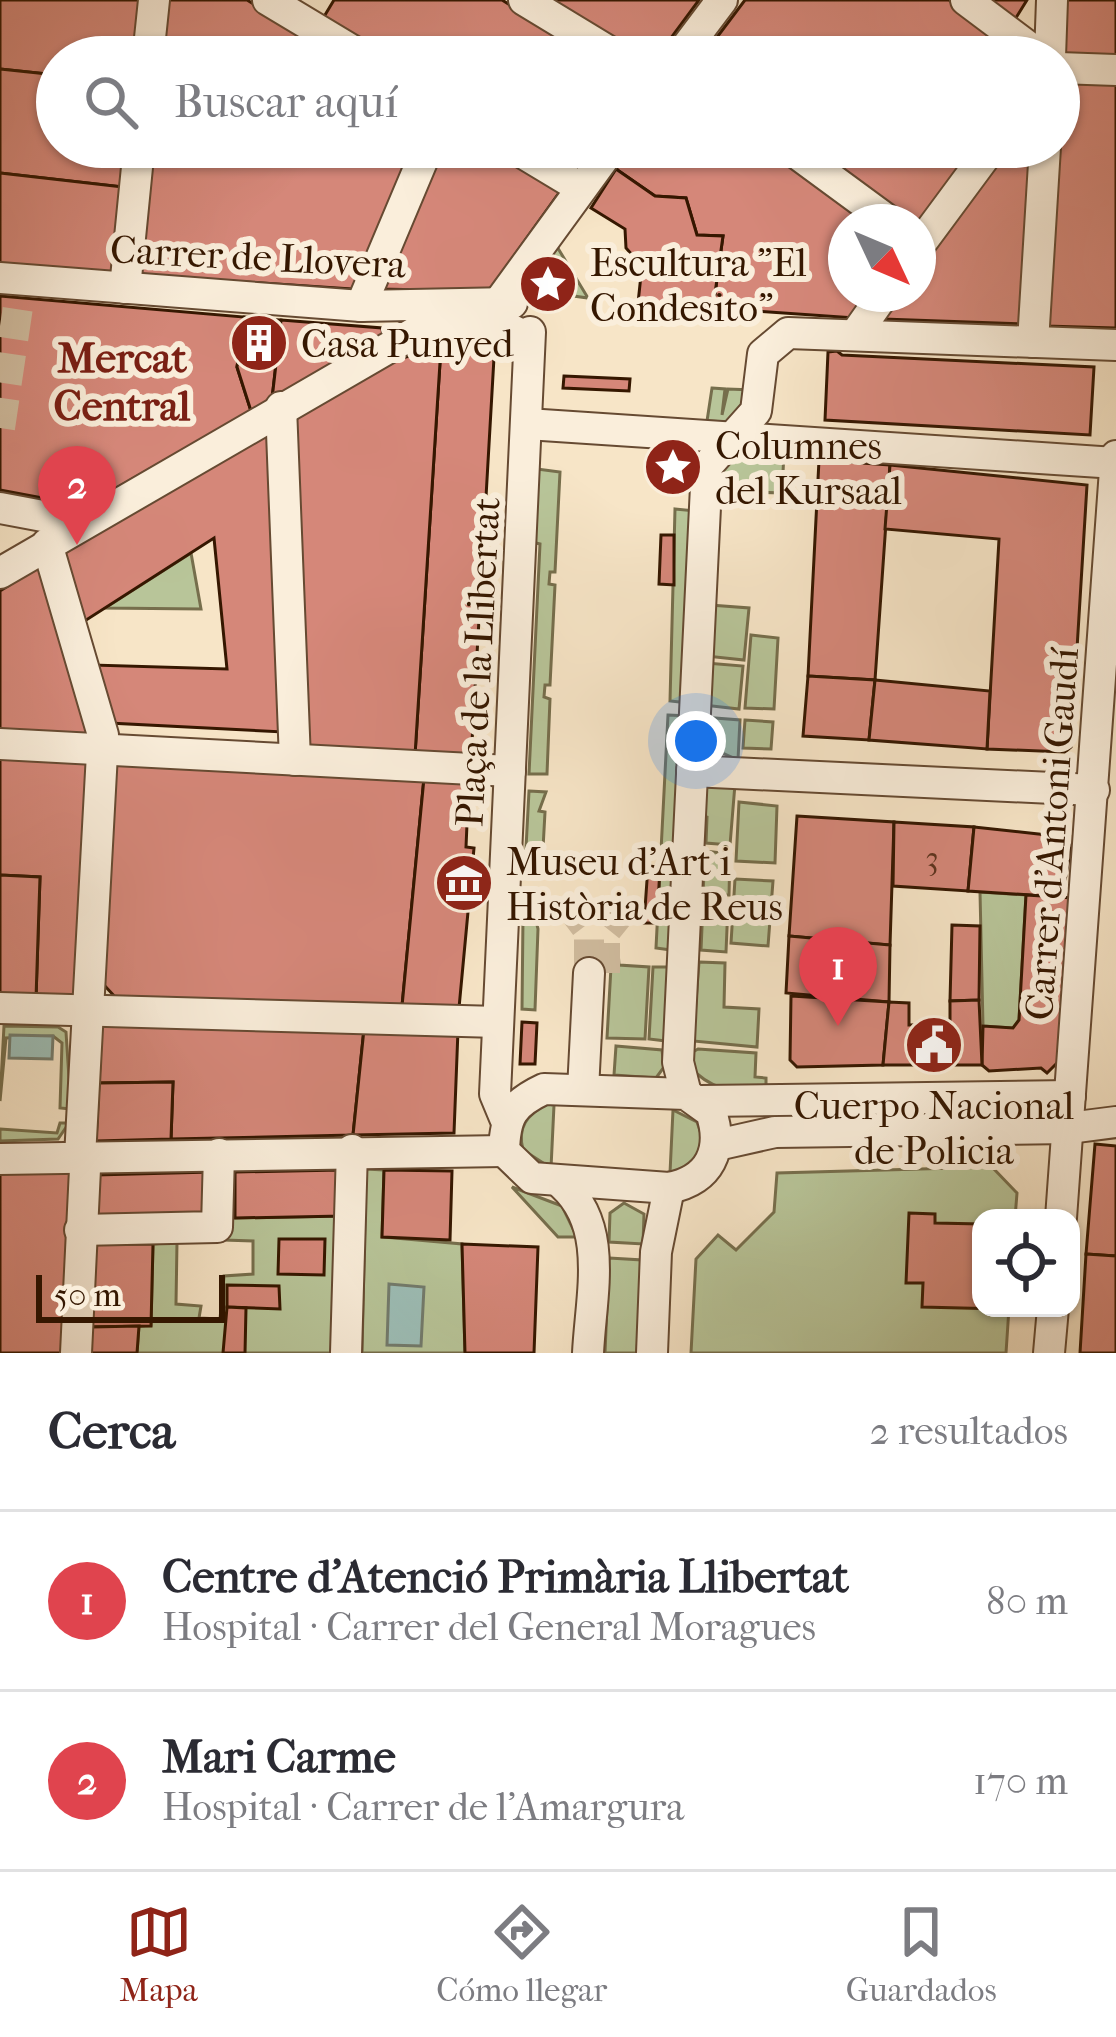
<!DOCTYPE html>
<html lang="es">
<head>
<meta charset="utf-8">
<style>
	:root { --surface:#fff; --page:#f7f7f7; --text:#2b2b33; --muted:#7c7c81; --line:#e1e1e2; --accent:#8f2418 }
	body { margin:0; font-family:"IM FELL French Canon",serif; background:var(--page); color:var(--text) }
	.controls { position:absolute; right:36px; bottom:36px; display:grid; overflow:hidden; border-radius:24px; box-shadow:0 3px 9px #0004 }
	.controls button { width:108px; height:108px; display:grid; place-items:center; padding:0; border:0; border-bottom:3px solid var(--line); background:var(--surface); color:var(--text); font:60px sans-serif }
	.compass { position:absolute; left:828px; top:204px; width:108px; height:108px; border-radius:50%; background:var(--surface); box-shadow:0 3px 9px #0004; rotate:134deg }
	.scale { position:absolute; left:36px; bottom:30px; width:189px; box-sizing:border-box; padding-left:12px; border:6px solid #351700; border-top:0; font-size:33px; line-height:42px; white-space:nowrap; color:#351700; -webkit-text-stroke:9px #faeedb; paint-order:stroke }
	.you { position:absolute; left:696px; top:741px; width:42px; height:42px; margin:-30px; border:9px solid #fff; border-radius:50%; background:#1a73e8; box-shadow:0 0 0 18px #1a73e833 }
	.badge { display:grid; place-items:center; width:78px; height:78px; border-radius:50%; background:var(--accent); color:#fff; font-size:39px; font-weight:700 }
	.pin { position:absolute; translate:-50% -99px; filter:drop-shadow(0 3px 6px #0008) }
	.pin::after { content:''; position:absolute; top:63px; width:42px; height:36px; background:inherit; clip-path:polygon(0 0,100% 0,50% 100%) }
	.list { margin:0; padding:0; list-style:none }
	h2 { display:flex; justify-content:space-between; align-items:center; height:156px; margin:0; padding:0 48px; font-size:51px }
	h2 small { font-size:39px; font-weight:400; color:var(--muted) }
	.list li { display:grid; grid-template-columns:78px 1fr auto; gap:36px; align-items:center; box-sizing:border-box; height:180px; padding:0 48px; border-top:3px solid var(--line) }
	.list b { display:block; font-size:45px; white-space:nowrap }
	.list p { margin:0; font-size:39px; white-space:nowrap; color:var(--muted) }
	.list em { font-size:39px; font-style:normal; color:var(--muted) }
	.icon { flex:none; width:66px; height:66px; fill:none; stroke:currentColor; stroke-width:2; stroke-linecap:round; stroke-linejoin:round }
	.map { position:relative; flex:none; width:1116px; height:1353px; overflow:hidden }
	.search { position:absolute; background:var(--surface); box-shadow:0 3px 9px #0004; left:36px; right:36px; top:36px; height:132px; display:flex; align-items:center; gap:30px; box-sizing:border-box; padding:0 42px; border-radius:66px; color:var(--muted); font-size:45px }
	.sheet { height:516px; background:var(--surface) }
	nav { display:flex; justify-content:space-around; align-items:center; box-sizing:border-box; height:168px; border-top:3px solid var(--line); background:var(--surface); font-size:33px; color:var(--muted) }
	nav a { display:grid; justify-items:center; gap:6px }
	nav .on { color:var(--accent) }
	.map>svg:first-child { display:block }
</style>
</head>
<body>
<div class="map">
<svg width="1116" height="1353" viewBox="0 0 1116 1353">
	<rect width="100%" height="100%" fill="#f7e5c7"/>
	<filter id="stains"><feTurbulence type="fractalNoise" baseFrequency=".00167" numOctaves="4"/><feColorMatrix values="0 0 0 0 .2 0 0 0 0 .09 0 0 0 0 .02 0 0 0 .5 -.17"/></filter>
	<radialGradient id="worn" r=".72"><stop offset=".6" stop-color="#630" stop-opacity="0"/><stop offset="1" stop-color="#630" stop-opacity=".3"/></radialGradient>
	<!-- green -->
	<g fill="#b8c599" stroke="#766e4c" stroke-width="3">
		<polygon points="556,245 588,298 523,289"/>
		<polygon points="712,388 725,389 722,415 728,389 752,390 729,422 707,421"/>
		<polygon points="681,440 696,452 696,490 676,488"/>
		<path d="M758,450L784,452L782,493L718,491C721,462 728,455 758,450Z"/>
		<polygon points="537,469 560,472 555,572 550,572 549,584 555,585 550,685 545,685 544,697 550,699 547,774 529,774 540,544 532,542"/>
		<polygon points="675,509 696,511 689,703 670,701"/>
		<polygon points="191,553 201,609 105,608"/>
		<polygon points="710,605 749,608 744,660 706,656"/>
		<polygon points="751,635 778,638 774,709 745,708"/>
		<polygon points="706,663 743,666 739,709 703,705"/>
		<polygon points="668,715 688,716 671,950 656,948"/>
		<polygon points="702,717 740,720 738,760 705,745"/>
		<polygon points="745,720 773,722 771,749 743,748"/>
		<polygon points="714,783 735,784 730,845 706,843 707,817 700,815 704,787"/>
		<polygon points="529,791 546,792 539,811 545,812 542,867 525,867"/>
		<polygon points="739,802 777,806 775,863 736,861"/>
		<polygon points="705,851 730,854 729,895 703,895"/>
		<polygon points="735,879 773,881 768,946 731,943"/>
		<polygon points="980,892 1026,895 1019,1020 1013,1028 983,1026"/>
		<polygon points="703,904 728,905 726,952 701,950"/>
		<polygon points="523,917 535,917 538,929 535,1010 522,1009"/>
		<polygon points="580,949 618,951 619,965 649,967 645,1039 607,1038 611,967 579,965"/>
		<polygon points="699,962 725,963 724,1007 759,1009 757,1047 693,1041"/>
		<polygon points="653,967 669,967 666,1041 649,1039"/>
		<polygon points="4,1026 58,1027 66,1032 71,1109 60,1108 62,1043 53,1036 6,1038 0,1101"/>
		<polygon points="616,1046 662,1050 664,1067 656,1078 614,1075"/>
		<path d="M698,1049L756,1053L755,1077L766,1078V1087C737,1092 719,1093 696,1073L691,1053Z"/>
		<path d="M547,1104L554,1105L551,1168L523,1150C517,1127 527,1115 547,1104Z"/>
		<polygon points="673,1110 697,1122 703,1139 695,1164 670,1173"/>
		<polygon points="60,1123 69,1123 58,1139 0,1141 0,1129 57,1133"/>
		<polygon points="992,1167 1017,1193 1015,1218 981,1218 981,1308 1009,1308 1006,1353 691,1353 696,1259 718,1235 736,1250 774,1212 777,1173"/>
		<polygon points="366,1169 384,1170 382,1237 462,1244 465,1353 362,1353"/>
		<polygon points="227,1172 235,1172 236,1218 339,1216 336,1353 137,1353 139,1326 151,1325 153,1244 177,1242 176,1304 201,1306 199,1318 220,1319 224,1276 253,1274 253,1241 224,1240"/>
		<polygon points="512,1187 562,1206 577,1237 558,1237"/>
		<polygon points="624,1203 644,1214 643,1244 609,1242 610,1213"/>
		<polygon points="609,1258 642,1260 637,1353 605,1353"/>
	</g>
	<!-- water -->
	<g fill="#9dbfb8" stroke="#737c6e" stroke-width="3">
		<polygon points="10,1035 53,1036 52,1059 9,1058"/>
		<polygon points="389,1284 424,1287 421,1346 387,1345"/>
	</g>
	<!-- building -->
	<g fill="#d58779" stroke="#351700" stroke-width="3">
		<polygon points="0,0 142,0 138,57 57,57 57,75 0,69"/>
		<polygon points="165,0 247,0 341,57 159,57"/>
		<polygon points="334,0 502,0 595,57 384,57 322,20"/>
		<polygon points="548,0 699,0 657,57 642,57"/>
		<polygon points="745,0 949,0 1026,57 702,57"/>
		<polygon points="987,0 1027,0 1014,21"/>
		<polygon points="1060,0 1116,0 1116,59 1058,57"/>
		<polygon points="0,69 57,75 57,147 128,147 123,187 0,173"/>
		<polygon points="1059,79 1116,81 1116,328 1045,326"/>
		<polygon points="150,147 419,147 352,289 137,275"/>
		<polygon points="436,147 490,147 561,190 489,291 375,289"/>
		<polygon points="535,147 587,147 572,169"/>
		<polygon points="632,147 769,147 871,222 846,222 846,294 872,294 855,318 713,308 723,236 697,235 686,198 655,196 616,169"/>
		<polygon points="806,147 980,147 918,222 907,222"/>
		<polygon points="1007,147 1031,147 1023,324 883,319 901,294 918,294 918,270"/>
		<polygon points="616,169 655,196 686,198 697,235 723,236 713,308 638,303 642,266 626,248 625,229 591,208"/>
		<polygon points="0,173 123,187 114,274 0,265"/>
		<polygon points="0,296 244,317 237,367 251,411 85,506 0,490"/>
		<polygon points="244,317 281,320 272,399 251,411 237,367"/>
		<polygon points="281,320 382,328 383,338 272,399"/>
		<polygon points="473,339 495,340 471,759 415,755 441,347"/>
		<polygon points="441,347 415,755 305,749 292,413 381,364"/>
		<polygon points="837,351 842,355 1094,367 1090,435 825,420 828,352"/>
		<polygon points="564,376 630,379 629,391 563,388"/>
		<polygon points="259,431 271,438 283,732 109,723 93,665 227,669 214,538 80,624 60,552"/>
		<polygon points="819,460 890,465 875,680 808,676"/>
		<polygon points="890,465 1087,485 1071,747 1065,752 987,749 999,539 885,529"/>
		<polygon points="661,535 674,535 674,585 659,584"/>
		<polygon points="45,562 97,738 0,732 0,591"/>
		<polygon points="808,676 875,680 869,740 803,736"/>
		<polygon points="875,680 990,691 987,749 869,740"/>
		<polygon points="0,754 93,760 82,1000 36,998 40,877 0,875"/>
		<polygon points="111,760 424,778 402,1006 117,999 104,985"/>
		<polygon points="424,778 469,779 466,847 474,848 459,1008 402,1006"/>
		<polygon points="797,816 894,822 890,945 789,936"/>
		<polygon points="894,822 974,827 968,891 893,886"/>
		<polygon points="974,827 1065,837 1071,848 1062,897 968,891"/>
		<polygon points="648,866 660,867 657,923 644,923"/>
		<polygon points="0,875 40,877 36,998 0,997"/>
		<polygon points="1026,895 1074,898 1068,1052 1047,1073 1041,1068 989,1071 982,1065 983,1026 1013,1028 1019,1020"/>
		<polygon points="952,925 980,926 979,1000 950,1001"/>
		<polygon points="789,936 890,945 889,1002 786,993"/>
		<polygon points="791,996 889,1002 883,1065 797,1067 790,1060"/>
		<polygon points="979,1000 982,1065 883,1065 889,1002 909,1003 909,1025 950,1024 950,1001"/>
		<polygon points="102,1022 364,1029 353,1135 171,1139 173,1082 99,1083"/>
		<polygon points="522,1022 537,1023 535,1064 520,1064"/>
		<polygon points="364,1029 458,1030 454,1133 353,1135"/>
		<polygon points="173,1082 171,1139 96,1141 99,1083"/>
		<polygon points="1095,1144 1116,1146 1116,1256 1086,1254"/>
		<polygon points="74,1170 68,1353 0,1353 0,1171"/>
		<polygon points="341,1170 343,1216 235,1218 235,1172"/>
		<polygon points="384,1170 452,1171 450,1240 382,1237"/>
		<polygon points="212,1172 212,1218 95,1221 95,1175"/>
		<polygon points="909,1213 935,1214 935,1223 981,1224 981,1308 1002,1309 922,1307 923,1283 906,1283"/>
		<polygon points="279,1239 325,1239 324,1275 278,1274"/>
		<polygon points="95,1244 153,1244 151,1326 91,1327"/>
		<polygon points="462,1244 538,1247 534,1353 465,1353"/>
		<polygon points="1086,1254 1116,1256 1116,1353 1080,1353"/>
		<polygon points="227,1285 279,1286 280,1309 227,1307"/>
		<polygon points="227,1307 246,1308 245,1353 223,1353"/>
		<polygon points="139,1326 137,1353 89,1353 91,1327"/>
	</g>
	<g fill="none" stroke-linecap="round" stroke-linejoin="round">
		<!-- minor-tunnel -->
		<g stroke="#d0bc9f" stroke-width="30" stroke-dasharray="30 15" stroke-linecap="butt">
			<polyline points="0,428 22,280"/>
			<polyline points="567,902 589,931 589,967"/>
			<polyline points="605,973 605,932 631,900"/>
		</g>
		<!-- minor casing -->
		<g stroke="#664a32" stroke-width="34">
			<g id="minor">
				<polyline points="268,0 363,57"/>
				<polyline points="524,0 618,57"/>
				<polyline points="966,0 1042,57"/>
				<polyline points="148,57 154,0"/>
				<polyline points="679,57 722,0"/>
				<polyline points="1050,57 1052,0"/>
				<polyline points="1059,68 1116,70"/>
				<polyline points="513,147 581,188"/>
				<polyline points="788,147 890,222"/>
				<polyline points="918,247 992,147"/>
				<polyline points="0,278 361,306 512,303"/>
				<polyline points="125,288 139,147"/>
				<polyline points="361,306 428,147"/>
				<polyline points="491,313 612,147"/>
				<polyline points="855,335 884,294"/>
				<polyline points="1033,342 1045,147"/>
				<polyline points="281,407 295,760"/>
				<polyline points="527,424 1116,463"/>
				<polyline points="0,508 80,523"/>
				<polyline points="47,544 103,735 80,1157 85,1169 76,1353"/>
				<polyline points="0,573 421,329 488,318 528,338"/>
				<polyline points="0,744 510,771"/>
				<polyline points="692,771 1094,790"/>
				<polyline points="0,1008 498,1022"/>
				<path d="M544,1089L686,1094L711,1112C724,1150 710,1180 669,1188L532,1178L504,1151C505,1116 512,1104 544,1089Z"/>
				<polyline points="583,1090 589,973"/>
				<polyline points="686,1094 678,1062 707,466 756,411 763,354 788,333 1116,345"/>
				<polyline points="701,1101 1070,1096"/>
				<polyline points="505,1118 495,1094 530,332"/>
				<polyline points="717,1145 775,1132 1069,1128 1116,1122"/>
				<polyline points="0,1159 504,1151"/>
				<path d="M563,1185C609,1227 591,1294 588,1353"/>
				<polyline points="1061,1218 1116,456"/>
				<polyline points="80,1230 217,1227 219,1154"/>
				<polyline points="346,1353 352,1150"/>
				<polyline points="652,1353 656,1252 669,1188"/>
				<polyline points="1049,1353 1053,1308"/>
			</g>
		</g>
		<!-- minor -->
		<use href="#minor" stroke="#faeedb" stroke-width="30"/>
	</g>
	<!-- icons -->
	<defs>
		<g id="sight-disc" transform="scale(3)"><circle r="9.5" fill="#8f2418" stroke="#faeedb"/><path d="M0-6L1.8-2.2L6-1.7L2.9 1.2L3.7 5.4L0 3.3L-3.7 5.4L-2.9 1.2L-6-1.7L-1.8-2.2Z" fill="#fff"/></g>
		<g id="building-disc" transform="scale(3)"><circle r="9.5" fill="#8f2418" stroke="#faeedb"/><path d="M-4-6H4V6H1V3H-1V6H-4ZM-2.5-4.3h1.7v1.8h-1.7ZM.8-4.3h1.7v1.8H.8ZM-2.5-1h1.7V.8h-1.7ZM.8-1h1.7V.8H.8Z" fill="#fff"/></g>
		<g id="museum-disc" transform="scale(3)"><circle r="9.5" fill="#8f2418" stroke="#faeedb"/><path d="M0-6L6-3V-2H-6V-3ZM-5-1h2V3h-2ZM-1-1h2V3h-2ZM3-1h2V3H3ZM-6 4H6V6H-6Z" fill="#fff"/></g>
		<g id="civic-disc" transform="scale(3)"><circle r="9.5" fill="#8f2418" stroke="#faeedb"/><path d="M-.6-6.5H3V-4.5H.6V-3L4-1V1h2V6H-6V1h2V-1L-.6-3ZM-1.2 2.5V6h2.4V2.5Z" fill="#fff"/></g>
	</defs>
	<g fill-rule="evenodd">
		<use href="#sight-disc" x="548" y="284"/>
		<use href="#building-disc" x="259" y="343"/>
		<use href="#sight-disc" x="673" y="467"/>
		<use href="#museum-disc" x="464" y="883"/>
		<use href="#civic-disc" x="934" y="1045"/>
	</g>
	<g text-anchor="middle" stroke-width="12" stroke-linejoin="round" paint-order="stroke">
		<!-- number labels -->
		<g font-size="33" fill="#5d331e">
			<text x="932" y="869">3</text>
		</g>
		<!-- street labels -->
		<g font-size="39" fill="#351700" stroke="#faeedb">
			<text transform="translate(258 256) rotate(3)" y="14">Carrer de Llovera</text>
			<text transform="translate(477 662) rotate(-87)" y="14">Plaça de la Llibertat</text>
			<text transform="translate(1051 834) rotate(-86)" y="14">Carrer d'Antoni Gaudí</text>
		</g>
		<!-- poi labels -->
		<g font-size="39" fill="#351700" stroke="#faeedb" text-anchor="start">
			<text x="590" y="276">Escultura "El<tspan x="590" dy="45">Condesito"</tspan></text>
			<text x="301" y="357">Casa Punyed</text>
			<text x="715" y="459">Columnes<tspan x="715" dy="45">del Kursaal</tspan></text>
			<text x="506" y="875">Museu d'Art i<tspan x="506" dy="45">Història de Reus</tspan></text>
			<text x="934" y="1119" text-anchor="middle">Cuerpo Nacional<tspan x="934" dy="45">de Policia</tspan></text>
		</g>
		<!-- neighbourhood labels -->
		<g font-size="42" font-weight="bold" fill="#7a1f14" stroke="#faeedb">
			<text x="122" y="372">Mercat<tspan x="122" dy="48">Central</tspan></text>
		</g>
	</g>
	<rect width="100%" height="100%" filter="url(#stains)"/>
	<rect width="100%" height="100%" fill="url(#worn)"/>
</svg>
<div class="controls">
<button><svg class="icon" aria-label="locate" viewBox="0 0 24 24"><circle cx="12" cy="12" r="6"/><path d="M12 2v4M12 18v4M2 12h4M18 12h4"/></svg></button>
</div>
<svg class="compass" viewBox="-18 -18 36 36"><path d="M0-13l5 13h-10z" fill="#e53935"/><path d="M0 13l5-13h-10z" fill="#7c7c81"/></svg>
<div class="scale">50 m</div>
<div class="you"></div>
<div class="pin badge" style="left:838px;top:1026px;background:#e0444e">1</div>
<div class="pin badge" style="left:77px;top:545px;background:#e0444e">2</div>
<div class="search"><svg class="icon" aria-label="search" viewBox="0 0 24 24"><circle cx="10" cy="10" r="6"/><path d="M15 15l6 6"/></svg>Buscar aquí</div>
</div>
<section class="sheet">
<h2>Cerca<small>2 resultados</small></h2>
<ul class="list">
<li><span class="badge" style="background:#e0444e">1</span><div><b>Centre d'Atenció Primària Llibertat</b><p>Hospital · Carrer del General Moragues</p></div><em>80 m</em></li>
<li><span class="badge" style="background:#e0444e">2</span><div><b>Mari Carme</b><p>Hospital · Carrer de l'Amargura</p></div><em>170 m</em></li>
</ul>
</section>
<nav>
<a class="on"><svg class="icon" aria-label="map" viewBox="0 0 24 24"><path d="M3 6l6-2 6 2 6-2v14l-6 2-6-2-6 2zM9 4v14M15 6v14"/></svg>Mapa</a>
<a><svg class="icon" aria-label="directions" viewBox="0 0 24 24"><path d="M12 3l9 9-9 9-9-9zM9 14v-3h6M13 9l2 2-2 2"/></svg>Cómo llegar</a>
<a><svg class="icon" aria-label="saved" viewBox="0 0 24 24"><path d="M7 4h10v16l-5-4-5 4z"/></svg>Guardados</a>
</nav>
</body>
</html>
